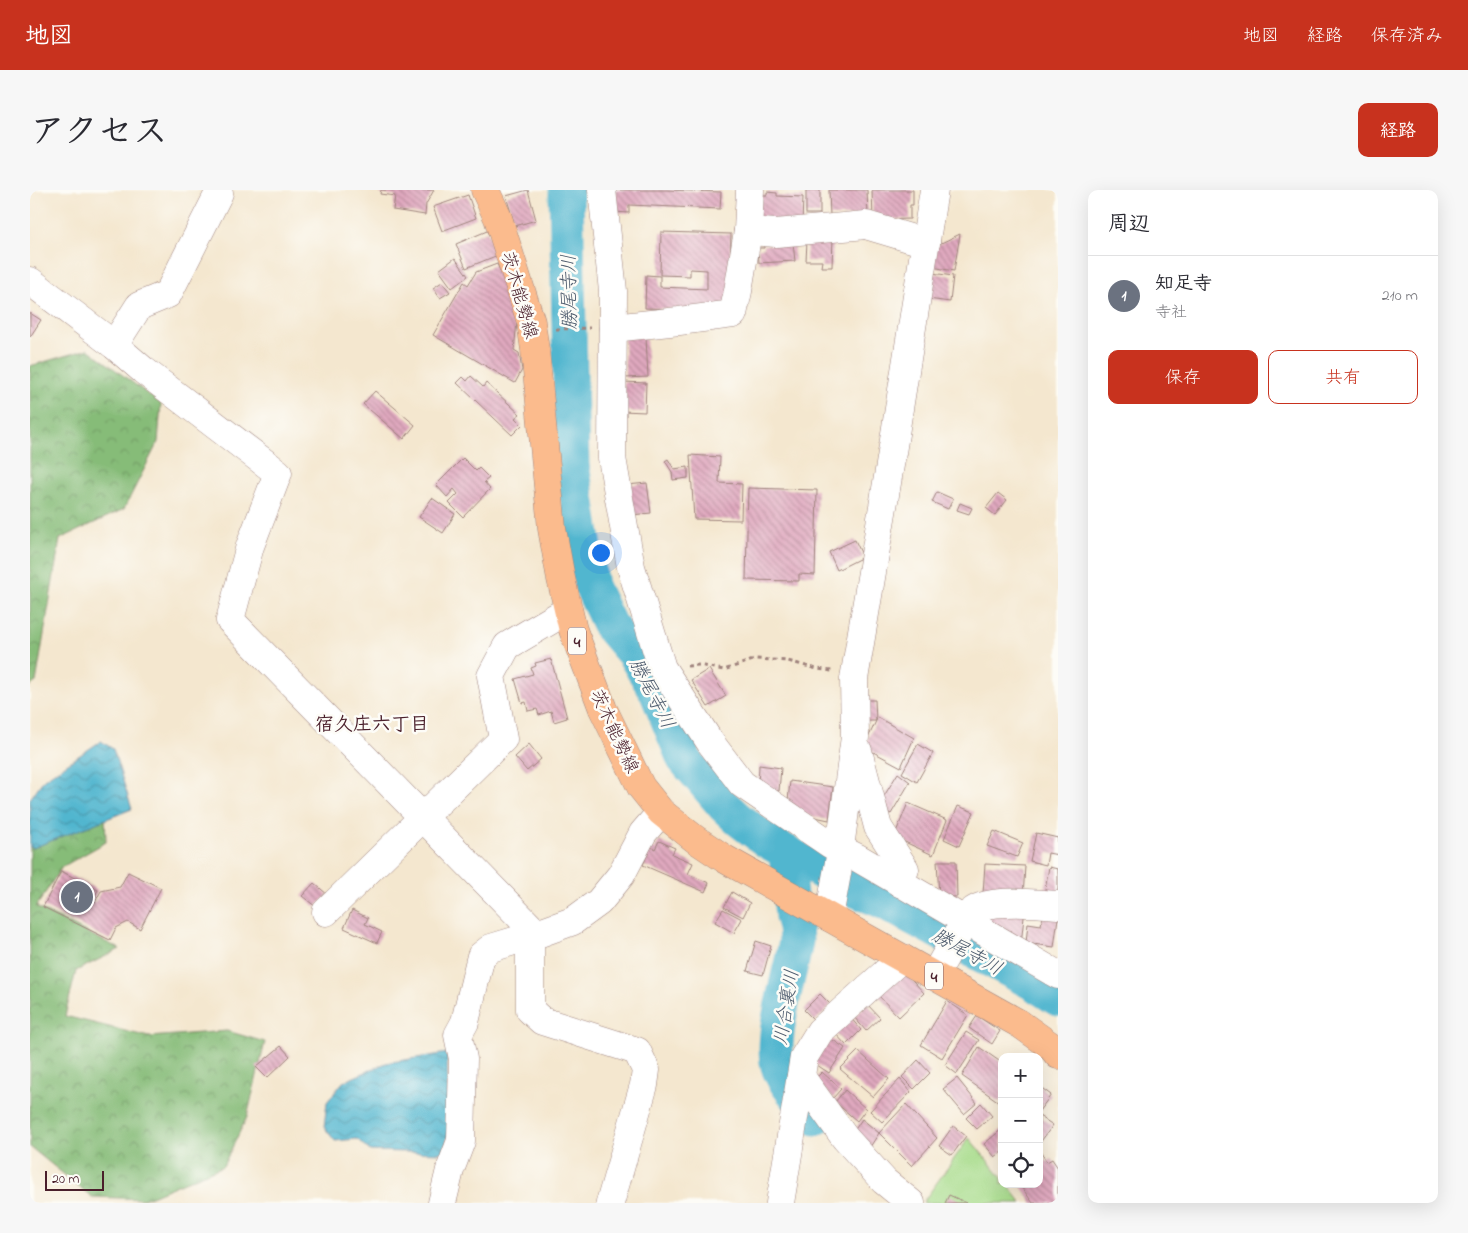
<!DOCTYPE html>
<html lang="ja">
<head>
<meta charset="utf-8">
<style>
	:root { --surface:#fff; --page:#f7f7f7; --text:#2b2b33; --muted:#7c7c81; --line:#e1e1e2; --accent:#c8321e }
	body { margin:0; font-family:"Indie Flower","Klee One",sans-serif; background:var(--page); color:var(--text) }
	.controls { position:absolute; right:15px; bottom:15px; display:grid; overflow:hidden; border-radius:10px; box-shadow:0 5px 20px #0002 }
	.controls button { width:45px; height:45px; display:grid; place-items:center; padding:0; border:0; border-bottom:1px solid var(--line); background:var(--surface); color:var(--text); font:25px sans-serif }
	.scale { position:absolute; left:15px; bottom:12px; width:59px; box-sizing:border-box; padding-left:5px; border:2px solid #4a1f2b; border-top:0; font-size:14px; line-height:18px; white-space:nowrap; color:#4a1f2b; -webkit-text-stroke:4px #fdfcf7; paint-order:stroke }
	.you { position:absolute; left:570px; top:362px; width:18px; height:18px; margin:-12px; border:4px solid #fff; border-radius:50%; background:#1a73e8; box-shadow:0 0 0 8px #1a73e833 }
	.badge { display:grid; place-items:center; width:32px; height:32px; border-radius:50%; background:var(--accent); color:#fff; font-size:16px; font-weight:700 }
	.pin { position:absolute; translate:-50% -50%; border:2px solid #fff; box-shadow:0 1px 5px #0006 }
	.list { margin:0; padding:0; list-style:none }
	h2 { display:flex; justify-content:space-between; align-items:center; height:65px; margin:0; padding:0 20px; font-size:21px }
	h2 small { font-size:16px; font-weight:400; color:var(--muted) }
	.list li { display:grid; grid-template-columns:32px 1fr auto; gap:15px; align-items:center; box-sizing:border-box; height:80px; padding:0 20px; border-top:1px solid var(--line) }
	.list b { display:block; font-size:19px; white-space:nowrap }
	.list p { margin:0; font-size:16px; white-space:nowrap; color:var(--muted) }
	.list em { font-size:16px; font-style:normal; color:var(--muted) }
	.actions { display:flex; gap:10px; padding:15px 20px }
	.actions a { flex:1; padding:11px 0; border:1px solid var(--accent); border-radius:10px; text-align:center; font-size:18px; color:var(--accent) }
	.actions .main { background:var(--accent); color:#fff }
	.icon { flex:none; width:28px; height:28px; fill:none; stroke:currentColor; stroke-width:2; stroke-linecap:round; stroke-linejoin:round }
	.map { position:relative; flex:none; width:1028px; height:1013px; overflow:hidden; border-radius:10px }
	header { display:flex; align-items:center; gap:30px; box-sizing:border-box; height:70px; padding:0 25px; background:var(--accent); color:#fff }
	header strong { font-size:24px }
	nav { display:flex; gap:28px; margin-inline-start:auto; font-size:18px }
	.intro { display:flex; align-items:center; justify-content:space-between; box-sizing:border-box; height:120px; padding:0 30px }
	h1 { margin:0; font-size:35px }
	.button { padding:12px 22px; border-radius:10px; background:var(--accent); color:#fff; font-size:18px; font-weight:700 }
	main { display:flex; gap:30px; padding:0 30px }
	aside { flex:1; background:var(--surface); border-radius:10px; box-shadow:0 5px 20px #0002 }
	.map>svg:first-child { display:block }
</style>
</head>
<body>
<header>
<strong>地図</strong>
<nav><a>地図</a><a>経路</a><a>保存済み</a></nav>
</header>
<div class="intro"><h1>アクセス</h1><a class="button">経路</a></div>
<main>
<div class="map">
<svg width="1028" height="1013" viewBox="0 0 1028 1013">
	<defs>
		<pattern id="forest-crowns" width="20" height="18" patternUnits="userSpaceOnUse" patternTransform="scale(1.25)"><rect width="20" height="18" fill="#86bc78"/><path d="M2 6a3 3 0 1 1 6 0M12 15a3 3 0 1 1 6 0" fill="none" stroke="#709863"/></pattern>
		<pattern id="water-waves" width="16" height="10" patternUnits="userSpaceOnUse" patternTransform="scale(1.25)"><rect width="16" height="10" fill="#51b6cf"/><path d="M0 5q4-4 8 0t8 0" fill="none" stroke="#4593a8"/></pattern>
		<pattern id="building-back-hatch" width="6" height="6" patternUnits="userSpaceOnUse" patternTransform="scale(1.25)"><rect width="6" height="6" fill="#e0a9bf"/><path d="M-1 5l2 2M0 0l6 6M5-1l2 2" fill="none" stroke="#b8899b"/></pattern>
	</defs>
	<rect width="100%" height="100%" fill="#fdfcf7"/>
	<filter id="ink" filterUnits="userSpaceOnUse"><feTurbulence type="fractalNoise" baseFrequency=".02" numOctaves="2"/><feDisplacementMap in="SourceGraphic" scale="10" xChannelSelector="R" yChannelSelector="G"/><feConvolveMatrix kernelMatrix="1 2 1 2 8 2 1 2 1" color-interpolation-filters="sRGB"/></filter>
	<filter id="wash" filterUnits="userSpaceOnUse"><feTurbulence type="fractalNoise" baseFrequency=".0096" numOctaves="4" result="noise"/><feDisplacementMap in="SourceGraphic" scale="20" xChannelSelector="R" yChannelSelector="G"/><feGaussianBlur stdDeviation="1.12" result="paint"/><feColorMatrix in="noise" values="0 0 0 0 0 0 0 0 0 0 0 0 0 0 0 0 0 1.4 0 .05"/><feComposite in="paint" operator="in"/></filter>
	<g filter="url(#wash)">
		<rect width="100%" height="100%" fill="#f4e7cf"/>
		<!-- forest -->
		<g fill="url(#forest-crowns)" stroke="#686e52">
			<polygon points="58,159 131,214 128,252 94,319 30,349 6,492 0,496 0,176"/>
			<polygon points="75,626 76,652 32,677 6,717 90,759 46,781 35,826 119,847 197,841 235,852 217,927 193,976 114,1009 62,1007 0,957 0,655"/>
		</g>
		<!-- green -->
		<polygon fill="#a8dc8c" stroke="#797e5c" points="939,948 972,988 972,994 977,994 992,1013 894,1013 893,1012"/>
		<!-- water -->
		<g fill="url(#water-waves)" stroke="#4e6a7d">
			<polygon points="71,551 83,559 102,619 3,658 0,657 0,609 14,589"/>
			<polygon points="417,863 419,939 414,963 340,961 327,949 305,951 294,937 297,912 313,892 356,873"/>
		</g>
		<g fill="none" stroke-linecap="round" stroke-linejoin="round">
			<!-- river -->
			<g stroke="#51b6cf" stroke-width="35">
				<polyline points="536,0 542,275 561,396 580,436 604,464 626,501 654,569 694,616 708,629 737,651 793,683 823,699 852,711 1003,793 1028,809"/>
				<path d="M757,675L762,726L765,737L766,751C761,782 738,851 749,879C756,897 773,913 786,928"/>
			</g>
		</g>
		<g id="blocks">
			<!-- building -->
			<g fill="url(#building-back-hatch)">
				<polygon points="351,0 404,0 396,14 395,25 363,20 365,6 350,4"/>
				<polygon points="498,0 506,30 485,36 476,6"/>
				<polygon points="585,0 637,0 691,2 690,19 599,15 599,23 584,22"/>
				<rect x="776" y="0" width="14" height="24"/>
				<polygon points="799,0 837,0 838,26 800,26"/>
				<polygon points="842,0 883,0 883,15 880,15 880,29 843,30"/>
				<polygon points="737,2 747,3 747,6 773,7 772,34 727,33 730,5 737,5"/>
				<polygon points="438,5 446,28 412,41 403,17"/>
				<polygon points="457,41 468,65 436,78 426,54"/>
				<polygon points="631,42 701,44 699,121 615,118 616,85 630,86 630,97 677,99 677,80 660,79 660,86 630,85"/>
				<polygon points="930,44 924,81 902,77 905,56"/>
				<polygon points="803,46 802,77 791,77 792,71 776,71 777,51"/>
				<polygon points="763,53 765,71 729,73 728,58 734,58 734,55"/>
				<polygon points="425,68 438,86 422,98 409,80"/>
				<polygon points="467,74 488,122 484,160 489,163 492,180 485,193 403,145 434,92 438,95 446,82"/>
				<polygon points="902,83 923,86 920,112 898,109"/>
				<polygon points="412,92 420,102 410,108 403,98"/>
				<polygon points="0,123 11,130 0,147"/>
				<polygon points="594,147 616,147 618,187 595,188"/>
				<polygon points="441,186 453,197 456,193 490,224 485,228 492,235 482,245 427,193 433,187 437,191"/>
				<polygon points="594,192 616,193 615,222 593,221"/>
				<polygon points="345,201 385,235 374,249 333,214"/>
				<polygon points="660,265 690,267 689,293 712,294 711,330 664,329"/>
				<polygon points="433,268 446,281 449,278 459,288 454,292 460,299 433,327 419,313 428,304 424,299 417,307 406,295"/>
				<polygon points="638,269 644,279 658,277 658,288 643,290 642,282 635,271"/>
				<polygon points="617,293 621,323 601,325 597,295"/>
				<polygon points="718,298 787,300 785,385 769,384 769,391 716,390"/>
				<polygon points="907,302 923,309 918,319 902,312"/>
				<polygon points="968,303 977,310 965,325 956,318"/>
				<polygon points="402,308 425,324 413,343 389,327"/>
				<polygon points="930,313 942,318 939,324 927,320"/>
				<polygon points="825,350 833,367 807,380 799,362"/>
				<polygon points="521,469 537,528 524,532 521,521 509,525 507,519 498,521 496,512 492,513 485,489 503,484 501,478 506,476 505,473"/>
				<polygon points="679,479 696,506 678,517 661,490"/>
				<polygon points="828,510 845,510 846,531 847,527 884,548 871,577 834,557 846,531 830,531"/>
				<polygon points="499,554 511,569 497,581 485,567"/>
				<polygon points="888,554 903,563 887,592 872,583"/>
				<polygon points="729,575 751,578 749,601 728,599"/>
				<polygon points="868,583 880,592 861,624 848,616"/>
				<polygon points="760,591 803,597 799,630 757,621"/>
				<polygon points="878,613 917,630 903,665 864,647"/>
				<polygon points="928,616 944,622 929,656 914,649"/>
				<polygon points="964,641 993,653 987,667 957,656"/>
				<polygon points="1006,643 1028,648 1028,665 1018,663 1016,675 1000,671"/>
				<polygon points="629,651 645,658 642,664 663,673 658,684 679,693 675,702 613,675 621,657 625,659"/>
				<polygon points="907,671 926,671 927,707 909,706"/>
				<polygon points="955,674 995,676 993,707 953,704"/>
				<polygon points="1019,677 1028,679 1028,707 1014,705"/>
				<polygon points="31,681 68,700 62,711 65,712 71,701 90,697 98,682 131,698 110,739 98,732 86,738 80,750 13,717"/>
				<polygon points="284,693 298,705 286,717 272,706"/>
				<polygon points="702,702 720,713 713,727 694,717"/>
				<polygon points="995,718 991,754 958,735 959,719"/>
				<polygon points="693,719 712,729 704,743 685,732"/>
				<polygon points="322,720 338,728 335,734 352,742 347,753 314,738"/>
				<polygon points="1013,726 1028,728 1024,757 996,753 998,733 1011,735"/>
				<polygon points="726,751 741,756 733,785 717,781"/>
				<polygon points="873,780 894,803 869,827 847,804"/>
				<polygon points="790,804 801,815 785,831 774,820"/>
				<polygon points="917,811 938,825 912,868 891,855"/>
				<polygon points="837,814 850,828 836,841 824,827"/>
				<polygon points="947,826 970,841 962,854 939,838"/>
				<polygon points="820,827 831,840 816,855 804,842"/>
				<polygon points="936,842 949,850 927,884 915,875"/>
				<polygon points="800,848 815,858 799,883 784,873"/>
				<polygon points="251,856 260,866 237,888 226,877"/>
				<polygon points="949,857 972,873 972,908 969,912 932,886"/>
				<polygon points="828,861 859,889 843,907 810,879"/>
				<polygon points="888,870 900,883 884,899 872,887"/>
				<polygon points="792,882 811,899 803,908 784,890"/>
				<polygon points="927,888 947,913 934,924 913,899"/>
				<polygon points="870,889 881,902 852,932 840,921"/>
				<polygon points="1009,896 1021,905 1009,921"/>
				<polygon points="815,900 836,919 827,931 805,912"/>
				<polygon points="951,913 962,926 947,939 936,928"/>
				<polygon points="876,914 907,948 882,976 849,943"/>
				<polygon points="1009,926 1023,935 1009,954"/>
				<polygon points="832,929 849,943 840,957 822,944"/>
				<polygon points="923,936 936,946 922,965 909,956"/>
				<polygon points="972,939 972,962 965,967 954,954"/>
				<polygon points="1011,963 1017,972 1022,969 1028,978 1028,1013 1003,1013 989,994 1009,994 1009,964"/>
				<polygon points="919,1005 937,1013 915,1013"/>
			</g>
		</g>
	</g>
	<g filter="url(#ink)">
		<use href="#blocks" fill-opacity="0" stroke="#9f837d" stroke-width="1"/>
		<g fill="none" stroke-linecap="round" stroke-linejoin="round">
			<!-- minor casing -->
			<g stroke="#9f837d" stroke-width="29">
				<g id="minor">
					<polyline points="572,0 583,101 582,268 601,377 632,478 680,552 712,594 800,654 828,668 1028,785"/>
					<polyline points="720,0 718,41 746,43 836,35 896,53"/>
					<polyline points="0,91 84,155 113,180 248,283 220,356 200,430 507,744"/>
					<polyline points="583,138 649,131 703,124 708,101 718,41"/>
					<polyline points="84,155 109,116 138,104 189,3 188,0"/>
					<polyline points="828,561 848,637 875,679 870,693"/>
					<polyline points="296,722 473,549 461,486 477,456 538,420"/>
					<polyline points="799,727 810,667 811,650 825,547 824,489 860,275 904,0"/>
					<polyline points="500,746 500,820 512,831 607,861 616,880 614,895 580,1013"/>
					<path d="M904,786L940,723C943,721 946,718 950,717C970,710 1006,713 1028,715"/>
					<polyline points="771,887 815,948 854,991 881,1013"/>
					<polyline points="412,1013 420,980 431,951 433,869 428,845 435,832 451,766 461,758 507,744 543,731 569,712 591,685 613,643 631,622"/>
					<polyline points="750,1013 774,867 790,841 872,768"/>
				</g>
			</g>
			<!-- major casing -->
			<g stroke="#9f837d" stroke-width="29">
				<polyline id="major" points="455,0 468,28 501,132 505,160 522,339 531,389 543,440 573,519 611,597 631,622 665,649 695,669 990,834 1021,856 1028,865"/>
			</g>
			<!-- path -->
			<g stroke="#9f837d" stroke-width="3" stroke-dasharray="4 4" stroke-linecap="butt">
				<polyline points="526,139 560,138"/>
				<polyline points="657,476 669,475 694,480 726,469 758,471 787,479 802,481"/>
			</g>
			<!-- minor -->
			<use href="#minor" stroke="#fff" stroke-width="28"/>
			<!-- major -->
			<use href="#major" stroke="#fbbb8d" stroke-width="28"/>
		</g>
	</g>
	<g text-anchor="middle" stroke-width="5" stroke-linejoin="round" paint-order="stroke">
		<!-- shield labels -->
		<g fill="#fdfcf7" stroke="#806168" stroke-width="1">
			<rect x="538" y="437.5" width="18" height="27" rx="4"/>
			<rect x="895" y="772.5" width="18" height="27" rx="4"/>
		</g>
		<g font-size="16" font-weight="bold" fill="#4a1f2b">
			<text x="547" y="457">4</text>
			<text x="904" y="792">4</text>
		</g>
		<!-- street labels -->
		<g font-size="18" fill="#4a1f2b" stroke="#fdfcf7">
			<text transform="translate(490 105) rotate(74)" y="6">茨木能勢線</text>
			<text transform="translate(585 541) rotate(65)" y="6">茨木能勢線</text>
		</g>
		<!-- water labels -->
		<g font-size="19" font-style="italic" fill="#4d5b6d" stroke="#fdfcf7">
			<text transform="translate(538 102) rotate(-91)" y="7">勝尾寺川</text>
			<text transform="translate(623 503) rotate(63)" y="7">勝尾寺川</text>
			<text transform="translate(938 761) rotate(29)" y="7">勝尾寺川</text>
			<text transform="translate(755 817) rotate(-81)" y="7">川合裏川</text>
		</g>
		<!-- neighbourhood labels -->
		<g font-size="19" font-weight="bold" fill="#4a1f2b" stroke="#fdfcf7">
			<text x="342" y="540">宿久庄六丁目</text>
		</g>
	</g>
</svg>
<div class="controls">
<button>+</button>
<button>−</button>
<button><svg class="icon" aria-label="locate" viewBox="0 0 24 24"><circle cx="12" cy="12" r="6"/><path d="M12 2v4M12 18v4M2 12h4M18 12h4"/></svg></button>
</div>
<div class="scale">20 m</div>
<div class="you"></div>
<div class="pin badge" style="left:47px;top:707px;background:#6b7280">1</div>
</div>
<aside>
<h2>周辺<small></small></h2>
<ul class="list">
<li><span class="badge" style="background:#6b7280">1</span><div><b>知足寺</b><p>寺社</p></div><em>210 m</em></li>
</ul>
<div class="actions"><a class="main">保存</a><a>共有</a></div>
</aside>
</main>
</body>
</html>
